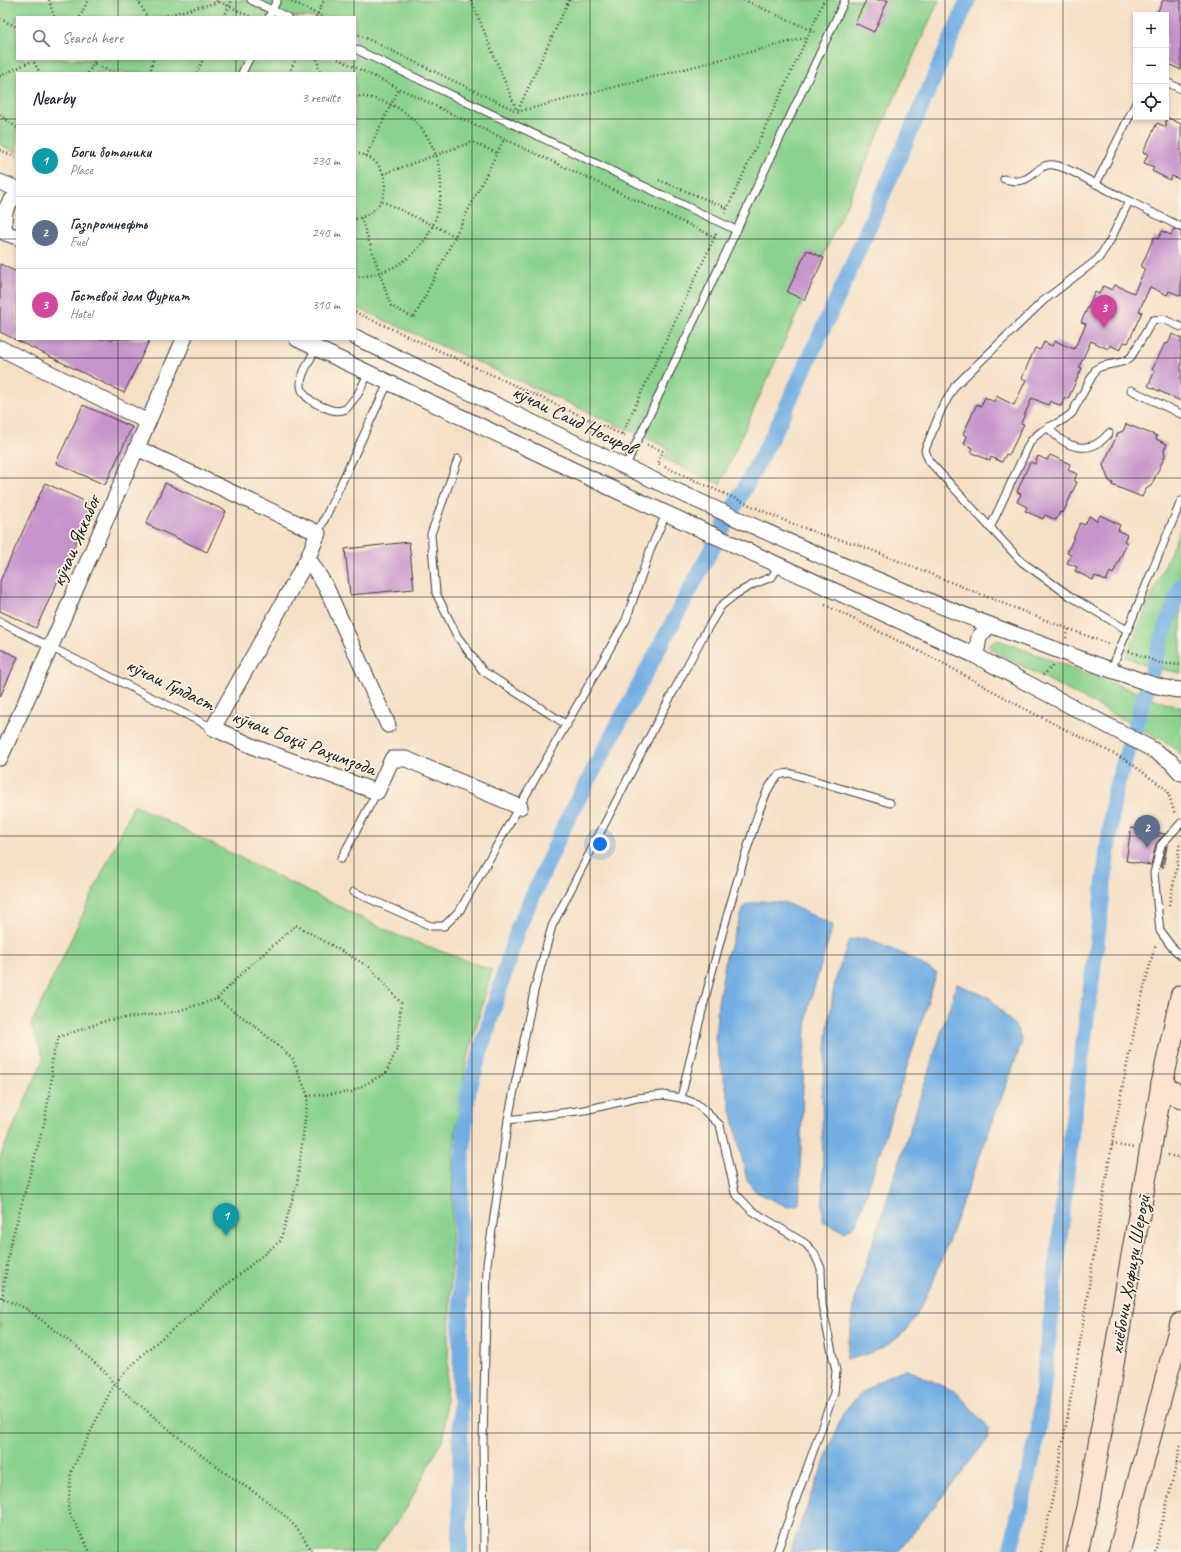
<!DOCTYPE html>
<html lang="en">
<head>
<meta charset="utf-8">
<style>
	:root { --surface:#fff; --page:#f2f2f3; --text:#1f2937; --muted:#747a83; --line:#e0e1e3; --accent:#db2777 }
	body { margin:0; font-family:Caveat,sans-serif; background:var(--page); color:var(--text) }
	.controls { position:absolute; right:12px; top:12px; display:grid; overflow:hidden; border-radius:0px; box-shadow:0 2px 6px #0003 }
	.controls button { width:36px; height:36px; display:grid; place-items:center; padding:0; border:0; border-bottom:1px solid var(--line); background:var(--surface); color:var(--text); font:20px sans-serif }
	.you { position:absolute; left:600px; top:844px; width:14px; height:14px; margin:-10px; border:3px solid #fff; border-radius:50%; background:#1a73e8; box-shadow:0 0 0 6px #1a73e833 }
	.badge { display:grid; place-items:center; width:26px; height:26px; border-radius:50%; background:var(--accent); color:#fff; font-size:13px; font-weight:700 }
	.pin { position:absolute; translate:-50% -33px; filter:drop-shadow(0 1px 2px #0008) }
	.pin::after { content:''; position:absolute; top:21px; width:14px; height:12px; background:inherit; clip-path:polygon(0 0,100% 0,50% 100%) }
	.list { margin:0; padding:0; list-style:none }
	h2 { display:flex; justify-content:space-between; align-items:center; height:52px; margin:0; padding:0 16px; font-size:17px }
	h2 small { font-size:13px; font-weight:400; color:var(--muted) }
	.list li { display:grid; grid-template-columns:26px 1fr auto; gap:12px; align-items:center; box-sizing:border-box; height:72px; padding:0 16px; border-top:1px solid var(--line) }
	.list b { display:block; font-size:15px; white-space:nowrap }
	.list p { margin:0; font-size:13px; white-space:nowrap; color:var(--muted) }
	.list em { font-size:13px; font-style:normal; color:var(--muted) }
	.icon { flex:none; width:22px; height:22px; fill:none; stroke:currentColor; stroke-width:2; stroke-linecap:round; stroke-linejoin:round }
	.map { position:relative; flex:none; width:1181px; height:1552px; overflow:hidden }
	.search { position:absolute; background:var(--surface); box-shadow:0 2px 6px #0003; left:16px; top:16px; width:340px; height:44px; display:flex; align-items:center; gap:10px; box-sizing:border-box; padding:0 14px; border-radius:0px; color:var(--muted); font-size:15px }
	.panel { position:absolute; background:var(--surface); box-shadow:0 2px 6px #0003; left:16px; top:72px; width:340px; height:268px; border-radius:0px }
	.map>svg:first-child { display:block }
</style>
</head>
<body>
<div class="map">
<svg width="1181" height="1552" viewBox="0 0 1181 1552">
	<rect width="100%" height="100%" fill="#fcf5e5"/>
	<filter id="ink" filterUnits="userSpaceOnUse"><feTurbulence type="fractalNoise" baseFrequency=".025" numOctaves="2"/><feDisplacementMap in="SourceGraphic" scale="8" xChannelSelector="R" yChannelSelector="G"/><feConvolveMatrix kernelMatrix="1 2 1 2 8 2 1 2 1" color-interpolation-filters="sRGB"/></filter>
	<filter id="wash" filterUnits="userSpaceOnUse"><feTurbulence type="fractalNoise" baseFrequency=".012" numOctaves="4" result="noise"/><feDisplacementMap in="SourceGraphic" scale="16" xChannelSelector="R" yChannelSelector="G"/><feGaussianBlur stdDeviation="0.9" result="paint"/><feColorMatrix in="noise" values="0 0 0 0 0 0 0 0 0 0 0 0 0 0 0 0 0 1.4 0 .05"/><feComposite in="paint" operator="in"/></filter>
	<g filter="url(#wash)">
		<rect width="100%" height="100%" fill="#f5e0c6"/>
		<!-- green -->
		<g fill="#8ad28d" stroke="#537754" fill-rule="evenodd">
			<path d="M0,0H939L720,484L664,459L668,448L355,307V73H17V153L0,145ZM17,17H355V59H17Z"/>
			<polygon points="1181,527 1181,673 1149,667 1126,657"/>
			<path d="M998,640L1171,705L1181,706V754L1164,741L992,650L989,646C991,641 993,641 998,640Z"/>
			<polygon points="134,805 394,934 492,970 466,1063 453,1151 450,1315 444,1436 405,1511 374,1552 0,1552 0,1157 44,1058 31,1025"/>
		</g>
		<!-- water -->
		<g fill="#72aee3" stroke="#476580">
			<polygon points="762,901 786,903 833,925 808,1008 804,1054 799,1204 788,1207 756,1192 747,1180 715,1039 718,1003 726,957 745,905"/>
			<polygon points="865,938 905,955 937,973 857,1223 845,1232 823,1221 822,1093 828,1027 835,981 849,940"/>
			<path d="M957,984L990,998L1018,1030L1022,1042L933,1282C910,1332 901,1346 846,1360L856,1295Z"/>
			<path d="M906,1369L956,1392L989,1428L988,1439L898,1552H790L843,1413C859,1392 881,1377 906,1369Z"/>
		</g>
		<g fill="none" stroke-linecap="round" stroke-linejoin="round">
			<!-- canal -->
			<g stroke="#72aee3" stroke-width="16">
				<polyline points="460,1552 461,1169 468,1093 518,928 566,822 777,427 842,288 968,0"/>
				<polyline points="1010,1552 1038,1435 1071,1135 1097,941 1114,795 1163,635 1181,586"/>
			</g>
		</g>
		<g id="blocks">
			<!-- building -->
			<g fill="#c693cb">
				<polygon points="866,0 888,0 874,32 855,23"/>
				<polygon points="1163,0 1181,0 1181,70 1166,63 1166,15 1156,15"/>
				<polygon points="1166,117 1181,124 1181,180 1172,176 1170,180 1152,171 1154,167 1144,163 1148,154 1143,152 1157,123 1166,127"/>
				<polygon points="1174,229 1181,232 1181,296 1169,291 1167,295 1150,287 1139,311 1142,312 1128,343 1124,342 1120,350 1110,345 1108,349 1091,341 1079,367 1082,368 1068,399 1065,398 1061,406 1050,401 1048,405 1032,398 1021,423 1024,424 1009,455 1006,454 1002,462 991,457 990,461 971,452 973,448 964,444 967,436 963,434 977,404 981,406 985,397 994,402 996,396 1014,405 1026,380 1022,378 1035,348 1040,350 1044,342 1052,346 1055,341 1074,349 1086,324 1081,322 1095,292 1099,294 1103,286 1112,290 1115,285 1134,293 1145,269 1141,267 1154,237 1158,239 1162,231 1171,235"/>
				<polygon points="807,250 824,258 804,300 787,292"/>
				<polygon points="0,264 17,272 17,339 150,339 124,393 0,332"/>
				<polygon points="1172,334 1181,338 1181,401 1148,386 1155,371 1152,370 1165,343 1168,344"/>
				<polygon points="83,405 132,427 105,485 56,463"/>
				<polygon points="1126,424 1157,436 1156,439 1167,444 1164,450 1165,456 1151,486 1146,489 1142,497 1112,485 1113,483 1109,481 1103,465 1118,433 1123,431"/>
				<polygon points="1050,455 1070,464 1068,470 1077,474 1074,481 1077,482 1063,513 1060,512 1056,520 1045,515 1043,519 1025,511 1027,507 1017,502 1021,494 1017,492 1030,462 1035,464 1038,456 1047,460"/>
				<polygon points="45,483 93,505 36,628 0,611 0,581"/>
				<polygon points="165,483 226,511 207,552 146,524"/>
				<polygon points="1100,515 1120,525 1118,530 1127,535 1124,541 1127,543 1113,574 1110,572 1106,581 1095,576 1093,580 1075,571 1077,567 1067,563 1071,555 1067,553 1080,523 1085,525 1089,516 1097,521"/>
				<polygon points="409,542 414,589 350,595 345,549"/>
				<polygon points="0,649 18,657 0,697"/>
				<polygon points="1131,828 1165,834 1156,843 1151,865 1126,861"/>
				<polygon points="1167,846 1163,868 1161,867 1166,847"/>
			</g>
		</g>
	</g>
	<g filter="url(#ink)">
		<use href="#blocks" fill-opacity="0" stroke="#3d3936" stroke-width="1"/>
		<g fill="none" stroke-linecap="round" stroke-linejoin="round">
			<!-- service casing -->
			<g stroke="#3d3936" stroke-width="9">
				<g id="service">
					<polyline points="251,0 287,17"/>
					<polyline points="269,17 277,0"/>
					<polyline points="355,49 736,230"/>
					<polyline points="242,73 249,59"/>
					<polyline points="1166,82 1181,89"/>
					<path d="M1004,179C1035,188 1034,162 1054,165C1068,167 1083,178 1096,184"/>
					<polyline points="1129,201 1181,227"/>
					<path d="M316,348C305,371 287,390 319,405C328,409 336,413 346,409L358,394L369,372"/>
					<polyline points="1131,390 1181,414"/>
					<path d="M1048,427C1065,448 1090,457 1109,433"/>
					<polyline points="458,459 431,534 436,593 457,636 483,671 567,725"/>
					<polyline points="625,467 845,0"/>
					<path d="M990,528L1030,442C1042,426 1059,426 1072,413L1096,369C1107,362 1121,366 1131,357L1153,320L1163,319L1181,327"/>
					<polyline points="318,533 389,381"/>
					<polyline points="0,622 213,728"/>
					<polyline points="1127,630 1070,596 1022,562 929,461 925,450 942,408 955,386 1043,301 1098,259 1110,241 1129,201 1096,184 1136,103"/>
					<polyline points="1111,670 1181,501"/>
					<polyline points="1181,823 1161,845 1154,873 1160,931 1171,946 1181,956"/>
					<polyline points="341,859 377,792"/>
					<polyline points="354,892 431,926 444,926 460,910 626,620 651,548 666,514"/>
					<path d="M681,1098C701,1012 722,927 749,843C754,828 765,785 778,776C780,774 786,774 789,773L890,803"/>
					<polyline points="508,1120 585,1110 637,1098 663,1095 681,1098 697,1104 720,1125 735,1193 751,1210 806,1244 814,1253 821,1268 822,1305 836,1371 834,1393 777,1552"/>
					<polyline points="484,1552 483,1443 487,1264 508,1120 534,991 552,926 654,728 703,636 721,606 736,594 754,584 772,577 779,565"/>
				</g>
			</g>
			<!-- minor casing -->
			<g stroke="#3d3936" stroke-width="17">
				<g id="minor">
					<polyline points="0,182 17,189"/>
					<polyline points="0,231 17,237"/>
					<path d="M5,233C3,218 3,205 17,196"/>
					<path d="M355,337C572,441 788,550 1014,634C1050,647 1085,661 1120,673C1140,680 1160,689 1181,690"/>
					<polyline points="297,339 611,488 976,656 1150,748 1170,761 1181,773"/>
					<polyline points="0,348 148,422"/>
					<polyline points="137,448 318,533 308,558 213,728 259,749 377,792 392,759 406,759 520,807"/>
					<polyline points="308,558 326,587 388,725"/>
					<polyline points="976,656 979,637 990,625"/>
					<polyline points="0,758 51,646 184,339"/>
				</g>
			</g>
			<!-- secondary casing -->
			<g stroke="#3d3936" stroke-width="23">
				<g id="secondary">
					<polyline points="1162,1084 1181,1098"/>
					<polyline points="1077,1552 1088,1507 1162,1084 1181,996"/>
					<polyline points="1119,1552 1181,1323"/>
				</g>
			</g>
			<!-- path -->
			<g stroke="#3d3936" stroke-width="2.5" stroke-dasharray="1 3" stroke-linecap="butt">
				<polyline points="49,0 54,17"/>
				<polyline points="138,0 147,17"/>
				<polyline points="216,0 251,17"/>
				<polyline points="288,0 323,17"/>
				<polyline points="471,0 517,111"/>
				<polyline points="569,0 517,112 808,37"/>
				<polyline points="744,0 817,33"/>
				<polyline points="80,17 88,0"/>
				<polyline points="159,17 219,2"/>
				<polyline points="224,17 232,0"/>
				<polyline points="316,17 324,0"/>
				<polyline points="0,19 17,27"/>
				<polyline points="355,33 514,110"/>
				<polyline points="32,59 40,73"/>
				<polyline points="317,59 320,73"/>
				<polyline points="338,59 504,139 715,237"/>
				<polyline points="94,64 114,73"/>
				<polyline points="88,73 96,59"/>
				<polyline points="150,73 153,59"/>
				<polyline points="197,73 203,59"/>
				<polyline points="289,73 296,59"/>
				<polyline points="0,76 32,61"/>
				<path d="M355,96C469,102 470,270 355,277"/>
				<polyline points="0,115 17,128"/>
				<polyline points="0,150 17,158"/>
				<path d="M355,153C395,158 395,211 355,219"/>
				<polyline points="366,156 399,88"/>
				<polyline points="383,174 472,142 497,153"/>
				<polyline points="659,180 727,208"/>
				<polyline points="382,201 455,236"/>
				<polyline points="725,213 808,36 824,0"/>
				<polyline points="361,218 391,306 414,318 504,139"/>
				<polyline points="355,312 627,437"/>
				<polyline points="622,434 717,232"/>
				<polyline points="647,445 663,451 658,464 660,465"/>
				<polyline points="665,467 783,520 820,534 859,545 1022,611 1111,645"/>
				<polyline points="825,605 939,661 1025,709 1126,760 1167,790 1175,814"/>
				<polyline points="1066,638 1069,629"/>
				<polyline points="1129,651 1160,663 1181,665"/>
				<polyline points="1043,675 1054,665"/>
				<polyline points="1169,905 1177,866 1180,841"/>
				<polyline points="217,999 255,1026 292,1058 308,1096"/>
				<polyline points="1112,1144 1134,1148"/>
				<polyline points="1168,1155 1181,1158"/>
				<path d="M0,1297L27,1309L78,1348L104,1371L114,1384C147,1410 179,1439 213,1464C247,1490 294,1511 311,1552"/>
				<polyline points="2,1298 10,1246 45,1120 52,1077 51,1061 59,1037 108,1020 174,1012 217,999 244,971 296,925 371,968 401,1003 397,1049 386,1073 351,1092 308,1096 297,1184 280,1241 145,1352 114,1384 71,1472 68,1510 90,1552"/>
				<polyline points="1176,1462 1181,1463"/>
				<path d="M1041,1552C1075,1401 1092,1247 1121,1095C1131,1045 1141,993 1156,944"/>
				<polyline points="1155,1552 1181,1445"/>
			</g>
			<!-- service -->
			<use href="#service" stroke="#fff" stroke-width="7"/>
			<!-- minor -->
			<use href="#minor" stroke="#fff" stroke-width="15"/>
			<!-- secondary -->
			<use href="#secondary" stroke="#fde4d1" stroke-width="21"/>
		</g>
	</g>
	<!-- grid -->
	<path fill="none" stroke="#1c1c1c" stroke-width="1" stroke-opacity="0.55" d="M118,0V17M236,0V17M354,0V17M472,0V1552M590,0V1552M709,0V1552M827,0V1552M945,0V1552M1063,0V1552M118,59V73M236,59V73M354,59V73M0,119H17M355,119H1181M0,239H17M355,239H1181M118,339V1552M236,339V1552M354,339V1552M0,358H1181M0,478H1181M0,597H1181M0,716H1181M0,836H1181M0,955H1181M0,1074H1181M0,1194H1181M0,1313H1181M0,1433H1181"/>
	<g text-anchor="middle" stroke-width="3.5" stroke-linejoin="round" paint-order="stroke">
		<!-- street labels -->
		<g font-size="20" fill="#1c1c1c" stroke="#fcf5e5">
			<text transform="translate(574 419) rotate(26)" y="7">кӯчаи Саид Носиров</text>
			<text transform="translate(75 541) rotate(-67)" y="7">кӯчаи Яккабоғ</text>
			<text transform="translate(171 684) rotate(26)" y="7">кӯчаи Гулдаст</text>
			<text transform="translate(304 742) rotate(21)" y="7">кӯчаи Боқӣ Раҳимзода</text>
			<text transform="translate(1129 1274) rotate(-80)" y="7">хиёбони Ҳофизи Шерозӣ</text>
		</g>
	</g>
</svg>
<div class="controls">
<button>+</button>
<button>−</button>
<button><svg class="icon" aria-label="locate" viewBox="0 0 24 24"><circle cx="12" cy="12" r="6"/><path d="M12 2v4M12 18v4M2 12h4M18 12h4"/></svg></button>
</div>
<div class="you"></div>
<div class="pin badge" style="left:226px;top:1236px;background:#0f9aa8">1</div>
<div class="pin badge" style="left:1147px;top:848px;background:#5c6f8a">2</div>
<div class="pin badge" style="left:1104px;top:328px;background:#d1479c">3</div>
<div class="search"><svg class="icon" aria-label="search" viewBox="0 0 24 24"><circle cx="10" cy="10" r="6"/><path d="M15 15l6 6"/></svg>Search here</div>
<section class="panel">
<h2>Nearby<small>3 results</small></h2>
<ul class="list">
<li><span class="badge" style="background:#0f9aa8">1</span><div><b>Боги ботаники</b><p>Place</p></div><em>230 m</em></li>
<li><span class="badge" style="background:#5c6f8a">2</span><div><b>Газпромнефть</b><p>Fuel</p></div><em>240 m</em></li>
<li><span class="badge" style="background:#d1479c">3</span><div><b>Гостевой дом Фуркат</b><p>Hotel</p></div><em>310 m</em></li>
</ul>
</section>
</div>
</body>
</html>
